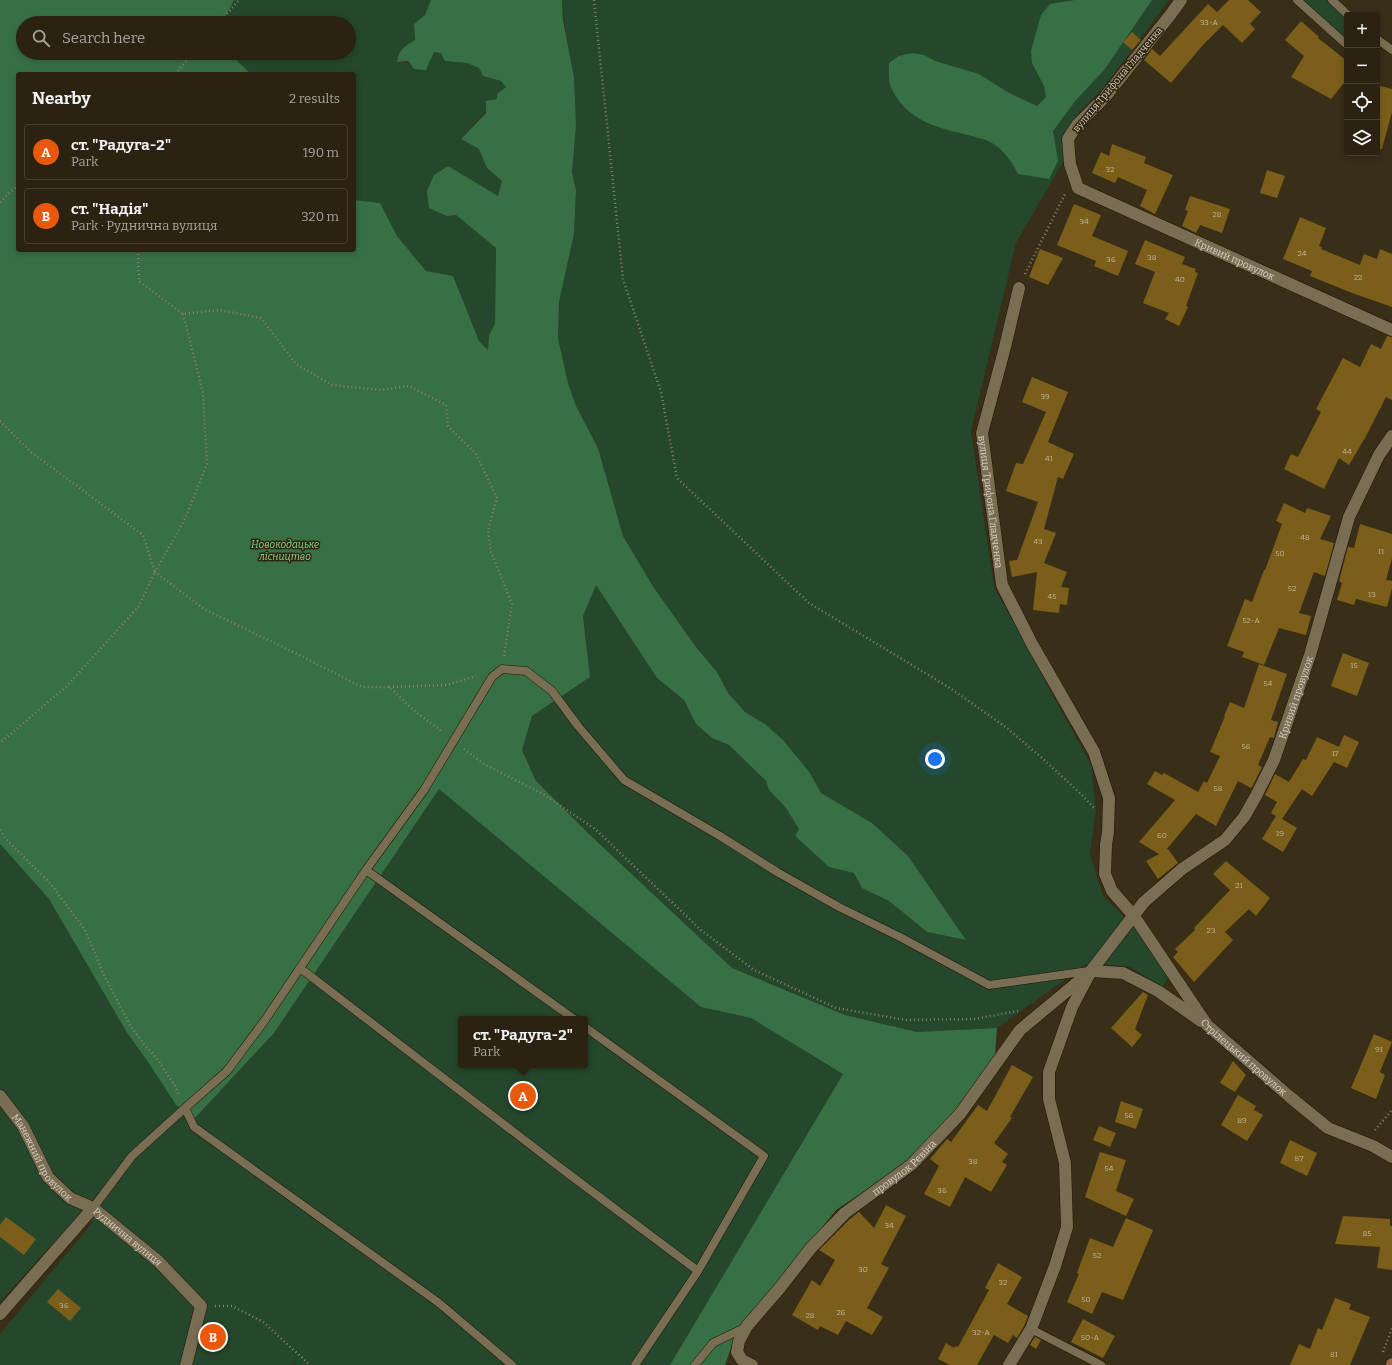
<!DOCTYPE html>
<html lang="en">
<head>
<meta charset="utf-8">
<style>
	:root { --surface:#2b2211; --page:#332a1a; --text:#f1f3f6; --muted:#a6a49f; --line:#473f31; --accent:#ea580c }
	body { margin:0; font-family:Bitter,serif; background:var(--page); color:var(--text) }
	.controls { position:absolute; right:12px; top:12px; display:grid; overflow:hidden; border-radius:4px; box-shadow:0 2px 6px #0003 }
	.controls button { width:36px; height:36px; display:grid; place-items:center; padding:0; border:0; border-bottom:1px solid var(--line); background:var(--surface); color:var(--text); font:20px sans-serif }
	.you { position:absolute; left:935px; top:759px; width:14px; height:14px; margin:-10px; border:3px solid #fff; border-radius:50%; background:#1a73e8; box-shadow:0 0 0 6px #1a73e833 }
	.badge { display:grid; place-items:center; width:26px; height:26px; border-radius:50%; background:var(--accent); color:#fff; font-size:13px; font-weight:700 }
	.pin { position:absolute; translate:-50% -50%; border:2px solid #fff; box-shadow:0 1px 4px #0006 }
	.popup { position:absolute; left:458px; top:1016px; width:130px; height:52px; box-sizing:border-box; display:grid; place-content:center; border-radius:4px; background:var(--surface); filter:drop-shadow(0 1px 3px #0005); font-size:13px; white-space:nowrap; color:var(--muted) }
	.popup b { font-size:15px; color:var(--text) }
	.popup::after { content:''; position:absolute; left:50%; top:100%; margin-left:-8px; border:8px solid transparent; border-top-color:var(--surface) }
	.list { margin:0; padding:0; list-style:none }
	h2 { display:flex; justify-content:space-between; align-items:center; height:52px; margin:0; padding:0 16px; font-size:17px }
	h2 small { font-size:13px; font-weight:400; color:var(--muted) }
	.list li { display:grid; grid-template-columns:26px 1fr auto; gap:12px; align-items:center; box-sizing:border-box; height:56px; margin:0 8px 8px; padding:0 8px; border:1px solid var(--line); border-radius:4px }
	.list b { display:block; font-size:15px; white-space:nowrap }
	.list p { margin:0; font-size:13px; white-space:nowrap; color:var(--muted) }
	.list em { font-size:13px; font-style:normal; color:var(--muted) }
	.icon { flex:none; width:22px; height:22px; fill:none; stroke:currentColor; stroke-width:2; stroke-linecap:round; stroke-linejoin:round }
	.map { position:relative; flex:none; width:1392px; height:1365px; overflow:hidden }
	.search { position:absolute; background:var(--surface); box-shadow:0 2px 6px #0003; left:16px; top:16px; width:340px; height:44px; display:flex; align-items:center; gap:10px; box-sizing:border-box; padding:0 14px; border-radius:22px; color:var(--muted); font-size:15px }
	.panel { position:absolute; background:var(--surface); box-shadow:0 2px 6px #0003; left:16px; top:72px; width:340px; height:180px; border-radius:4px }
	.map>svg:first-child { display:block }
</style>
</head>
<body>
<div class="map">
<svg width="1392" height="1365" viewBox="0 0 1392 1365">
	<rect width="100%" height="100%" fill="#392e17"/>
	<!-- green -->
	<g fill="#25472c" fill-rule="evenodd">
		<path d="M234,0H431L425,15L414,24L415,40C405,46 398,50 397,62L409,63L414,69L434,52L442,53L445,61L467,63L479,68L483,76L501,81L506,87L497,94V99L461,139L479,149L487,168L502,181L498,197L447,216L456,215L496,248L495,324L489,335L488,351L479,341L453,277L426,271L397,236L380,203L354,200V74H251L229,53H349V23H222Z"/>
		<polygon points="562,0 1169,0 1105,86 1080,111 1063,137 1063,162 1016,243 971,431 994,587 1091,765 1096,811 1090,854 1103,896 1139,931 1169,977 1162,987 1131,967 1088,963 997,1028 917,1032 845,1015 732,968 591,836 536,781 522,749 532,716 590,677 583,616 596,585 657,678 684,700 696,724 712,738 729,745 766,781 769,790 786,808 799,829 795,836 829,867 854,873 863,888 889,901 927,932 965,940 908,856 872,823 821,793 810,773 765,724 745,712 728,693 717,672 696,647 654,588 623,536 598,448 576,406 568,383 558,338 559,302 574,234 576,190 572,172 576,126"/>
		<polygon points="1301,0 1327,0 1347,18 1347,42"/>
		<path d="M439,789L701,1007L751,1018L843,1074L670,1365H297L295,1363L291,1365H0V1334L93,1222L83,1212L43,1254L0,1302V844L49,899L101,988L176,1105L195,1118L274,1033ZM461,1019H585V1065H461Z"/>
	</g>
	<!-- forest -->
	<g fill="#387045">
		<path d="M0,0H234L222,23H23V53H229L251,74H18V250H354V200L380,203L397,236L426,271L453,276L479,341L488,350L489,335L495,324L496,248L456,215L447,216L429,208L427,191L434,175L448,166L498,196L502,181L487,168L479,149L461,139L486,113V101L497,99V94L506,87L501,81L483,76L479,68L467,63L445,61L441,53L434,52L426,70L414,69L408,61L397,62C398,50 405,46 415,40L414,24L425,15L431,0H562L563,20L574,78L576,126L572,172L576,190L574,234L559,302L558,338L568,383L576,406L598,448L623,536L654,588L696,647L717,672L728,693L745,712L765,724L783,740L810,773L821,793L872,823L908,856L966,940L927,932L889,901L862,888L854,873L829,867L795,836L799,829L786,808L769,790L766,781L729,745L712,738L696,724L684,700L657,678L596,585L583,616L590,677L532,716L522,750L536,781L591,836L732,968L845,1015L917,1032L997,1028L995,1055L959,1108L906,1163L836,1210L743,1325L732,1345L725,1365H670L843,1074L751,1018L701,1007L439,789L274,1033L195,1118L176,1105L148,1062L126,1031L49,899L0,844Z"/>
		<path d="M1075,0H1152L1104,70L1076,100L1053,131L1058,161L1049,179L1018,174C1013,163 1005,152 995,145C988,139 970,136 960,133C932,127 903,116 891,87C888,80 889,71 889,63L899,56L912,53L924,55L935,61L979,74L1009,93L1037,106L1046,97L1044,86L1032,63L1031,51L1041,15L1050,4Z"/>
	</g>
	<!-- building -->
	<g fill="#7a5e1a">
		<polygon points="1229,0 1248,0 1261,12 1250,24 1255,29 1242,43 1223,25 1202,46 1171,83 1144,60 1152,49 1160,56 1208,4 1217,12"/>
		<polygon points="1301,21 1319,37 1318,38 1347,61 1347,79 1331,99 1291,77 1304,56 1285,40"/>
		<polygon points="1132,32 1141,40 1132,50 1123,42"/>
		<polygon points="1377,85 1392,89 1392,112 1382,149 1377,149"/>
		<polygon points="1112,144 1146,157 1144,163 1173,175 1155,214 1140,206 1147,190 1118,177 1115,183 1092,173 1101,152 1109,156"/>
		<polygon points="1267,170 1285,176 1277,198 1260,193"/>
		<polygon points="1190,196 1230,209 1222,233 1200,225 1196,233 1182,226 1188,211 1185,210"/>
		<polygon points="1074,204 1101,215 1092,236 1128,251 1118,276 1094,266 1096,261 1057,245"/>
		<polygon points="1300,217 1326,228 1319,246 1322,247 1321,249 1360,265 1364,254 1377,259 1380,249 1392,254 1392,307 1352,293 1310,276 1312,271 1283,259"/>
		<polygon points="1145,240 1185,257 1182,264 1196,269 1195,272 1198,273 1186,306 1188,307 1179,326 1165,319 1169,313 1143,303 1155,272 1135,264"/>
		<polygon points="1040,249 1063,258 1048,285 1029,277"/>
		<polygon points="1387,336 1392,337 1392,400 1386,397 1365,438 1349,465 1339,458 1324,489 1284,469 1291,454 1298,457 1321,412 1316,409 1343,358 1360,367 1371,344 1381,349"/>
		<polygon points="1032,377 1068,392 1048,442 1074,454 1063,479 1058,477 1044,529 1056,533 1044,563 1067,572 1061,587 1069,588 1067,605 1060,604 1059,613 1033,610 1037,572 1012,577 1009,561 1017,560 1038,502 1006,491 1016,463 1023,464 1046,412 1022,402"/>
		<polygon points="1284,503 1305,513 1307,508 1331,516 1320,539 1334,543 1325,576 1314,572 1299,613 1311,616 1306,635 1279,628 1264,665 1242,657 1244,652 1227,646 1245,599 1252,602 1264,570 1265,570 1282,524 1276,521"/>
		<polygon points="1360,524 1392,534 1392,558 1386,580 1392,581 1392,588 1387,607 1356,599 1354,605 1337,600 1342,583 1339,581 1348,547 1354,548"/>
		<polygon points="1343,653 1369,663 1357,696 1331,686"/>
		<polygon points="1259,664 1287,674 1271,720 1278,722 1274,738 1270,737 1258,765 1262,767 1252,787 1251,788 1238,781 1216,826 1196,814 1166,850 1168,849 1178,863 1158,879 1146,861 1159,854 1139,842 1175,800 1147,784 1155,771 1162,775 1164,773 1198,792 1204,781 1207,783 1220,756 1210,752 1225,716 1224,716 1230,702 1244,708"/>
		<polygon points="1344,735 1359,742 1347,768 1334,762 1312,796 1302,789 1282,819 1297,828 1283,852 1262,839 1276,816 1271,813 1277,802 1265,795 1275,774 1289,782 1303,759 1306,760 1317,737 1339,747"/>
		<polygon points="1226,861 1270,898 1256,916 1249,909 1225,932 1233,940 1194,982 1173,957 1178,952 1175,949 1195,930 1194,928 1230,890 1213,874"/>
		<polygon points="1143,992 1148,995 1135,1029 1142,1035 1132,1047 1111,1028"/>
		<polygon points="1374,1034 1392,1042 1380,1072 1385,1075 1376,1099 1351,1088"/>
		<polygon points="1233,1061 1246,1075 1235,1092 1220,1083"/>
		<polygon points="1012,1065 1033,1077 1010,1117 1012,1118 994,1143 1008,1154 1002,1162 1007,1165 991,1192 965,1177 950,1207 924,1194 939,1166 930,1159 947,1139 951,1142 978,1105 987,1111"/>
		<polygon points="1238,1095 1256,1106 1254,1110 1263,1115 1247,1141 1221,1125"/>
		<polygon points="1121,1101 1143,1109 1136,1129 1115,1122"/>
		<polygon points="1099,1126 1116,1133 1110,1147 1093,1140"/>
		<polygon points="1290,1140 1317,1153 1307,1176 1280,1163"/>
		<polygon points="1100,1152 1126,1160 1116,1191 1134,1199 1126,1216 1085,1197"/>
		<polygon points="886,1205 906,1216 881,1264 889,1268 867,1308 883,1317 872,1335 846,1321 838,1335 820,1326 818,1330 792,1315 812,1280 820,1286 835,1260 819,1250 850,1219 859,1212 874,1228"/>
		<polygon points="1343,1216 1390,1219 1390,1226 1392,1226 1392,1270 1377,1268 1380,1247 1335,1244"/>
		<polygon points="6,1217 36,1239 24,1255 0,1237 0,1225"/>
		<polygon points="1126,1218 1153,1230 1123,1300 1102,1292 1092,1314 1067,1302 1079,1274 1077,1273 1090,1238 1113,1247"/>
		<polygon points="998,1263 1022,1277 1007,1304 1028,1316 1024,1326 1017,1338 1013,1335 1008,1343 994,1335 977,1365 950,1365 938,1359 946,1343 954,1348 955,1346 958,1347 989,1290 985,1288"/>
		<polygon points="58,1289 81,1308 70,1321 47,1302"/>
		<polygon points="1335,1298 1351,1304 1349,1309 1370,1317 1350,1365 1290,1365 1299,1344 1310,1349 1318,1328 1322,1330"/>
		<polygon points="1083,1319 1115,1336 1103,1358 1071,1342"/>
		<polygon points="1035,1337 1041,1340 1036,1349 1030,1345"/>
	</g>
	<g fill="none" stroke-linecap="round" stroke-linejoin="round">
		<!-- lane casing -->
		<g stroke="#201601" stroke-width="9">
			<g id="lane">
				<polyline points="1297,0 1347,45"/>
				<polyline points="1332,0 1348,15"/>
				<polyline points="1377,39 1392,50"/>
				<polyline points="366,870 574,1019"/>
				<polyline points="300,968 562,1169 698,1271"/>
				<polyline points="585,1027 764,1156 698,1271 635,1365"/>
				<polyline points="185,1108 194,1127 439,1303 512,1365"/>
				<polyline points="93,1208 132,1156 185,1108 227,1071 265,1020 366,870 424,790 492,677 502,669 526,671 552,691 578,726 624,780 720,836 777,872 839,907 900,937 989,985 1089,971"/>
				<polyline points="1031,1329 1101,1365"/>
				<polyline points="695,1365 713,1343 746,1327"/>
			</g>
		</g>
		<!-- street casing -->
		<g stroke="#201601" stroke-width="13">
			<g id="street">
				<path id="s1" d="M1181,0L1171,14L1105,97L1077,125L1068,139L1070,164L1078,188L1392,330"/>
				<path id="s2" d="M1019,288L1005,347L982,433L1002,585L1032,644L1094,752L1109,798L1108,832L1106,845L1105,874L1112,891L1134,916L1207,1025L1290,1097L1328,1128L1373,1146L1392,1157"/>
				<path id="s3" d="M0,1096L23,1126L48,1177L70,1198L93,1208"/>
				<path id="s4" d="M0,1314L93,1208L158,1261L201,1306L186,1365"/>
				<path id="s5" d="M752,1365L742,1360L737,1352L739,1341L747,1326L779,1289L811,1248L845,1213L911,1165L960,1114L1020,1030L1091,971L1144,902L1182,869L1225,840L1244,817L1256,796L1274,760L1310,655L1349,517L1379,455L1392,436"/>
				<polyline points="1009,1365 1031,1329 1055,1266 1067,1227 1065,1163 1049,1099 1049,1072 1072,1007 1091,971 1123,973 1158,991 1201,1021"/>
			</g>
		</g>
		<!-- secondary casing -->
		<g stroke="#201601" stroke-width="13">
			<polyline id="secondary" points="1392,1365 1392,1364"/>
		</g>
		<!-- path -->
		<g stroke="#8a816f" stroke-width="2.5" stroke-dasharray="1 3" stroke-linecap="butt">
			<polyline points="594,0 623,279 661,392 677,478 809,603 950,688 1007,728 1042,758 1081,794 1094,808"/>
			<polyline points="219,23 239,0"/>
			<polyline points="175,74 193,53"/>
			<polyline points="0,202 18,185"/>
			<polyline points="138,250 139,281 183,314 219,310 261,318 296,364 332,385 381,390 409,386 446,405 448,426 476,454 497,498 488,530 491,552 512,604 504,656"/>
			<polyline points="1025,274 1065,194"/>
			<polyline points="183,314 203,393 207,464 185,519 155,572 204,609 287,649 362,687 389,687 417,713 443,732"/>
			<polyline points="0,421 31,452 143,535 155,572 139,606 67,686 0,743"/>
			<polyline points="389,687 447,685 476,676"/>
			<polyline points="464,749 484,764 543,794 595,829 701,930 754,970 836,1008 906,1020 975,1019 1018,1011"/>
			<polyline points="0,830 6,839 50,883 85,930 104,975 130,1025 144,1044 158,1060 175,1086 179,1096"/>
			<polyline points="1375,1130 1392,1110"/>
			<polyline points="215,1306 232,1306 263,1322 310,1365"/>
			<polyline points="1383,1352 1392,1328"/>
		</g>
		<!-- lane -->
		<use href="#lane" stroke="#796d54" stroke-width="8"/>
		<!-- street -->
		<use href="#street" stroke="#796d54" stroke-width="12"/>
		<!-- secondary -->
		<use href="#secondary" stroke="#996848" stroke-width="12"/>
	</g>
	<g text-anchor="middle" stroke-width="3" stroke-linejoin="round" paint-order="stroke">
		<!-- number labels -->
		<g font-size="8" fill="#c1b59a">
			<text x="1209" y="25">33-А</text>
			<text x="1110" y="172">32</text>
			<text x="1217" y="217">28</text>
			<text x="1084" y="224">34</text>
			<text x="1302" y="256">24</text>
			<text x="1152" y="260">38</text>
			<text x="1111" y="262">36</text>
			<text x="1358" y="280">22</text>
			<text x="1180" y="282">40</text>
			<text x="1045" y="399">39</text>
			<text x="1347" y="454">44</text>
			<text x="1049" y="461">41</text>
			<text x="1305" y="540">48</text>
			<text x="1038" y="544">43</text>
			<text x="1381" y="554">11</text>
			<text x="1280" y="556">50</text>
			<text x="1292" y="591">52</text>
			<text x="1372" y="597">13</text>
			<text x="1052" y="599">45</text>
			<text x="1251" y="623">52-А</text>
			<text x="1354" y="668">15</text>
			<text x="1268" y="686">54</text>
			<text x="1246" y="749">56</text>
			<text x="1335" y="756">17</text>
			<text x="1218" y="791">58</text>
			<text x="1280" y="836">19</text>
			<text x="1162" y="838">60</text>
			<text x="1239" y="888">21</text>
			<text x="1211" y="933">23</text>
			<text x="1379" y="1052">91</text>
			<text x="1129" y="1118">56</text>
			<text x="1242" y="1123">89</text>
			<text x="1299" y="1161">87</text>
			<text x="973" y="1164">38</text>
			<text x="1109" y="1171">54</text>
			<text x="942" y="1193">36</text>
			<text x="889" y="1228">34</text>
			<text x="1367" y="1236">85</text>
			<text x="1097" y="1258">52</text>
			<text x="863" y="1272">30</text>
			<text x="1003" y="1285">32</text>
			<text x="1086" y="1302">50</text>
			<text x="64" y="1308">36</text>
			<text x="841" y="1315">26</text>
			<text x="810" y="1318">28</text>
			<text x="981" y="1335">32-А</text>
			<text x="1090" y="1340">50-А</text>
			<text x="1334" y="1357">81</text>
		</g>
		<!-- street labels -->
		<g font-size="10" fill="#d9d2c5" stroke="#2f240d">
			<text transform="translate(1117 79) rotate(-50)" y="4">вулиця Трифона Гладченка</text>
			<text dy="4" stroke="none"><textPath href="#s1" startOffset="402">Кривий провулок</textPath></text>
			<text dy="4" stroke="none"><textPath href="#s2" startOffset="219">вулиця Трифона Гладченка</textPath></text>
			<text dy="4" stroke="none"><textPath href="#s5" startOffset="896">Кривий провулок</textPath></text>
			<text dy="4" stroke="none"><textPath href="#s2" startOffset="850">Стрілецький провулок</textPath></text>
			<text dy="4" stroke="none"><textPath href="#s3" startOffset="75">Манежний провулок</textPath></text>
			<text dy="4" stroke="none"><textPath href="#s5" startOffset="273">провулок Ревіна</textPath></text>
			<text dy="4" stroke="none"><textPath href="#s4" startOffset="186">Руднична вулиця</textPath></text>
		</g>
		<!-- park labels -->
		<g font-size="10" font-style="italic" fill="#8ada9a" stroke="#2f240d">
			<text x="285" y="548">Новокодацьке<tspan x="285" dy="12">лісництво</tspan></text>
		</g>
	</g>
</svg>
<div class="controls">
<button>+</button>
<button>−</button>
<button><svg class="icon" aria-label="locate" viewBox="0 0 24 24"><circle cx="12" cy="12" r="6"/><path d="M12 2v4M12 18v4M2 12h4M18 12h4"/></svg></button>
<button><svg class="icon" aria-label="layers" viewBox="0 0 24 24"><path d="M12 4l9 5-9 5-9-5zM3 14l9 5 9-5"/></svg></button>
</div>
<div class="you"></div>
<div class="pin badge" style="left:523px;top:1096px">A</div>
<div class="popup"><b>ст. &quot;Радуга-2&quot;</b>Park</div>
<div class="pin badge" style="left:213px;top:1337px">B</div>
<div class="search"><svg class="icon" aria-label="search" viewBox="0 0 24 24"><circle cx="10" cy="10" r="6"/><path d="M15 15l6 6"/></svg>Search here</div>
<section class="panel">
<h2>Nearby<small>2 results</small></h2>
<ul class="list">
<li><span class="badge">A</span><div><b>ст. &quot;Радуга-2&quot;</b><p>Park</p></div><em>190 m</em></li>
<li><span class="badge">B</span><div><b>ст. &quot;Надія&quot;</b><p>Park · Руднична вулиця</p></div><em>320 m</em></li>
</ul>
</section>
</div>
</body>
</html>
